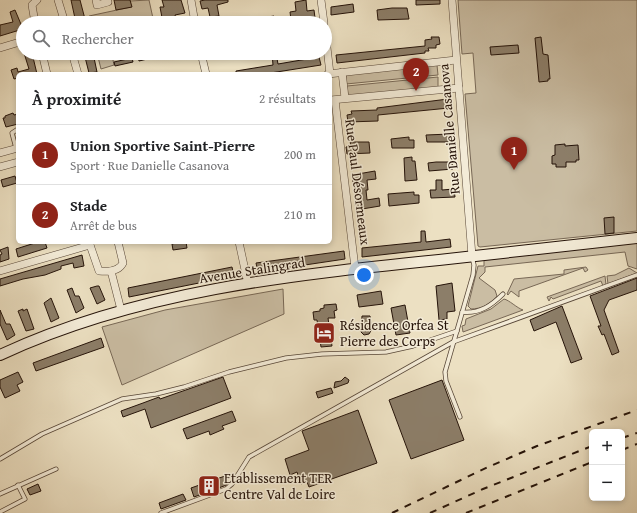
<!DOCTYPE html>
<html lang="fr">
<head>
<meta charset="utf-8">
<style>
	:root { --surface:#fff; --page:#f2f2f2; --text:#202124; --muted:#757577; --line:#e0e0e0; --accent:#8f2418 }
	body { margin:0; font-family:"Gentium Book Plus",serif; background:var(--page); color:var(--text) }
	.controls { position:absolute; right:12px; bottom:12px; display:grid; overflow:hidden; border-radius:6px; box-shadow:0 2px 6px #0003 }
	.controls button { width:36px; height:36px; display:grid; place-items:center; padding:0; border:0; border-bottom:1px solid var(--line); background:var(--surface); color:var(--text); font:20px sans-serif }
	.you { position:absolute; left:364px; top:275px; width:14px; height:14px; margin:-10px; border:3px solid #fff; border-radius:50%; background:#1a73e8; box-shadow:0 0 0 6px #1a73e833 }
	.badge { display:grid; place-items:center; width:26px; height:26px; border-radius:50%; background:var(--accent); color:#fff; font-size:13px; font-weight:700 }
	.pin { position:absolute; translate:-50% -33px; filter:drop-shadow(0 1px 2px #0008) }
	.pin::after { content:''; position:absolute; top:21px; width:14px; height:12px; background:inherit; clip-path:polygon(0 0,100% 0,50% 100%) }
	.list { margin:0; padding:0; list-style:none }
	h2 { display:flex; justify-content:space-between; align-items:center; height:52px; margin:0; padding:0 16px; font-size:17px }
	h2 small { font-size:13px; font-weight:400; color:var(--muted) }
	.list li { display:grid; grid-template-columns:26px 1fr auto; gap:12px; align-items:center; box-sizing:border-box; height:60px; padding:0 16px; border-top:1px solid var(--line) }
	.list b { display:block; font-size:15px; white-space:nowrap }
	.list p { margin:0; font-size:13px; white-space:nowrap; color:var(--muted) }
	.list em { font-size:13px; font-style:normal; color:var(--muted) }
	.icon { flex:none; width:22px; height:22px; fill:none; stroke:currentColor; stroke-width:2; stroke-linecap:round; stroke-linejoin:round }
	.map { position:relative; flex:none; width:637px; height:513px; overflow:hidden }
	.search { position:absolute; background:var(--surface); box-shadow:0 2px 6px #0003; left:16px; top:16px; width:316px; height:44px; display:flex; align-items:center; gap:10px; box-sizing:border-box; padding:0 14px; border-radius:22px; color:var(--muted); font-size:15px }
	.panel { position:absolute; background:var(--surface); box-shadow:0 2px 6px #0003; left:16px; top:72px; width:316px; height:172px; border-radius:6px }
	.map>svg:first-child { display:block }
</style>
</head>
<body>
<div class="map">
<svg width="637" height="513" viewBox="0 0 637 513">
	<rect width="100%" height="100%" fill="#ece0c2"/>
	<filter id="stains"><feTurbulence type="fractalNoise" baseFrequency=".005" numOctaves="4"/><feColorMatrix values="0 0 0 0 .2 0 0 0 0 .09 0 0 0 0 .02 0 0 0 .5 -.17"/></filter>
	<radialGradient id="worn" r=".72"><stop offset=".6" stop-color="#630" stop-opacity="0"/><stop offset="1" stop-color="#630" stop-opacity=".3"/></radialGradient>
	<!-- green -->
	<g fill="#cabda3" stroke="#786856">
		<polygon points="149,0 154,23 90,23 89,16 131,7 130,1"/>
		<polygon points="458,0 637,0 637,231 480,247 478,246 465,94 476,93 473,53 462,54"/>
		<polygon points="97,53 121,53 112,55 114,65 101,69"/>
		<polygon points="437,65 438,75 346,84 346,74"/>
		<polygon points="438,77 438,87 348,96 347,86"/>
		<path d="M637,243V269L628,266L625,252L485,267V272L479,278L495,290L497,296C491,304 481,309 471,309L468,306L478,266H484V259Z"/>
		<polygon points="586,267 588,270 585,272 583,268 519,291 519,297 511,291 508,295 507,294 514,279 564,274 564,270"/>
		<polygon points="629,268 637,273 608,284 607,276 615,275"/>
		<polygon points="605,276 606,285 603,286 601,281 553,299 551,297 549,301 547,297"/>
		<polygon points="283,289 284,314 122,385 102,327 165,310"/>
		<path d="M504,299C509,300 517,308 523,310L463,332L462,326L465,325L466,319L491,309Z"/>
	</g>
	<!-- building -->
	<g fill="#8c7e69" stroke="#251309">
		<polygon points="71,0 80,0 86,23 76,23"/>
		<polygon points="114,0 130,0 132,7 116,10"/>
		<polygon points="162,0 181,0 185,13 175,15 177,22 163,23 160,7 164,7"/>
		<polygon points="205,0 228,0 228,2 217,5 219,16 210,17 208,8 202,9 200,1"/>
		<polygon points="306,0 307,11 314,10 315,18 291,20 290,12 296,11 295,2"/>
		<polygon points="416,0 440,0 440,4 416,5"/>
		<polygon points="353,4 354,12 331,15 331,7"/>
		<polygon points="392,8 407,8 409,19 378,20 377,10"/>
		<polygon points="15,10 23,29 0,36 0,25 13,22 10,12"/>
		<polygon points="274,16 275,23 249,23 249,20"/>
		<polygon points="431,37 439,37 440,44 436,45 436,48 428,48 429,51 425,51 425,53 337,63 336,55 425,46 425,40 432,39"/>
		<polygon points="541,37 543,54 548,55 550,79 548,79 548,81 539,82 535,38"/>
		<polygon points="518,45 519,53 491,55 490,47"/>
		<polygon points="24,53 32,53 37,74 18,74 18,78 14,79 11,70 17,68 18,72 29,69"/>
		<polygon points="84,53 93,53 97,72 89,73"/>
		<polygon points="152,53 164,53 164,55 139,61 138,56"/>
		<polygon points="272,53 276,53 278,64 319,57 321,65 264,74 236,74 236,71 273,65"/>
		<polygon points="132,58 133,62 115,66 114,62"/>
		<polygon points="448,99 449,108 378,115 378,121 348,122 347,115 352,114 351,111 377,110 377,108"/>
		<polygon points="13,113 14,115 18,114 18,124 6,127 3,118 5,118 5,116"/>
		<polygon points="450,134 451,142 427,142 426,135"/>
		<polygon points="409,137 409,140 414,140 414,148 392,148 391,139"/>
		<polygon points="350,142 369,142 370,153 347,154 346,147 351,146"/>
		<polygon points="565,144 565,146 578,145 579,160 576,160 576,162 566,162 566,167 556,167 556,164 552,164 552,156 555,155 555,145"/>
		<polygon points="412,157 412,161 415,161 417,180 405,181 404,158"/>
		<polygon points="436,162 452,162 453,169 429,171 428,163"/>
		<polygon points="375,171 376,179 367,180 368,190 366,190 367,200 379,198 380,206 356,210 355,202 361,201 359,182 353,182 352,175"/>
		<polygon points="15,176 17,183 3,187 1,180"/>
		<polygon points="436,180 442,180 442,190 454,189 455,197 431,198 430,190 436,190"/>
		<polygon points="414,192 414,195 419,195 419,203 389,206 388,194"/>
		<polygon points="614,217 614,233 605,234 604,218"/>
		<polygon points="421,231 425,231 426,242 450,239 451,247 362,257 362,248 421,242"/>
		<polygon points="38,242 45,242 47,248 18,257 16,249"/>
		<polygon points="182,242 186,242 187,248 173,250 172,244"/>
		<polygon points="8,247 9,259 0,262 0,255 2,254 0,250"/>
		<polygon points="344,251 345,259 258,272 256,263"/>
		<polygon points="82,255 84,266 74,268 73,263 61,266 61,269 45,275 23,279 0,286 0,279"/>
		<polygon points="232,267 234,276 129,297 128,288"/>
		<polygon points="637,278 637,290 609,300 604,310 619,352 612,355 604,334 602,335 598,326 601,326 590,296"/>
		<polygon points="452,283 455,311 447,312 447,319 439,320 436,286"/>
		<polygon points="97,286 99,286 105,300 97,304 90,288"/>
		<polygon points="72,288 75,296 79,296 84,308 76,313 67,290"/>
		<polygon points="381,291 383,304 359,307 357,295"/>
		<polygon points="51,298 59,318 51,322 44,303"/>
		<polygon points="336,304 337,310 334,311 335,318 328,318 332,346 321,347 317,320 314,320 313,312 320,311 320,309 324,308 324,305"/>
		<polygon points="405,305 410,333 396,335 391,308"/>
		<polygon points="562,306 582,359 571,363 556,322 534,331 530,320"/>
		<polygon points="23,309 23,311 27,309 34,329 26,331 18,311"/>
		<polygon points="0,310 6,324 10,324 15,335 7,340 0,324"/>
		<polygon points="362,316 370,316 372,329 369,334 364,335 361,332"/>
		<polygon points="101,338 104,347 36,371 33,363"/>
		<polygon points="18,372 23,382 17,385 20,391 5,398 0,387 0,380"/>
		<polygon points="223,377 231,398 151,428 145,409 123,417 121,411 143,403 159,397 160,399"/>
		<polygon points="345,377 349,380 348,383 334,388 335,382 341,381"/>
		<polygon points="442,380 464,440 411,459 389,400"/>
		<polygon points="331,388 333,393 318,398 316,392"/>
		<polygon points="358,410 377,463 309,487 307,482 301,484 297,472 290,475 285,459 309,450 302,431"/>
		<polygon points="232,411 236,421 222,426 224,429 210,435 209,431 187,439 183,429"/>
		<polygon points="225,476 228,484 224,486 194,497 191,488"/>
		<polygon points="38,484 41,491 30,495 27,489"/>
		<polygon points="183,494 186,500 161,509 159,503"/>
	</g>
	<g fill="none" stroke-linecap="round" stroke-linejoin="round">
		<!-- lane casing -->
		<g stroke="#574637" stroke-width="5">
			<g id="lane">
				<polyline points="16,148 12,133 18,129"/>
				<path d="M462,312C480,314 492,305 503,294"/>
				<polyline points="460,417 446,381 445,372 473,275 474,265 472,257"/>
				<polyline points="0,459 42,434 122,399 156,394 184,387 229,372 286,358 322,354 386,352 413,346 457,331"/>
				<polyline points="0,494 56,469"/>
				<polyline points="0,512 25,499 18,485"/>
				<polyline points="161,513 226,489 232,484 249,457 453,342 637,275"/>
			</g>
		</g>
		<!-- street casing -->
		<g stroke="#574637" stroke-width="8">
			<g id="street">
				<polyline points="58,0 65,23"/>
				<polyline points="96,0 97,5 108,2"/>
				<polyline points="191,0 195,23"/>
				<polyline points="321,0 324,23"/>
				<polyline points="452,0 472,256"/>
				<polyline points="35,23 32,5 37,0"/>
				<polyline points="325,30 330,74"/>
				<polyline points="0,48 23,41"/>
				<polyline points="42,53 47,74"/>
				<polyline points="72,53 78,74"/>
				<polyline points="201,53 206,74"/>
				<polyline points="342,72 345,98"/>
				<polyline points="328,74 456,60"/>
				<polyline points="331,100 459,88"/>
				<polyline points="335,100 355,268"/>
				<polyline points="0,153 18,148"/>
				<polyline points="0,167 18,162"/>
				<path d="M89,242L99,271C108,272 119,271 123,263L118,242"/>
				<polyline points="239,242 248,284"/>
				<polyline points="0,271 90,245"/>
				<polyline points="111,271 121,310"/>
			</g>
		</g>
		<!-- secondary casing -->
		<g stroke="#251309" stroke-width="12">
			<path id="secondary" d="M0,355C137,291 290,275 439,260C505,253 571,245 637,238"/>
		</g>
		<!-- lane -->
		<use href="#lane" stroke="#f3ebd7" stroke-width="3.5"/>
		<!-- street -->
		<use href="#street" stroke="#f3ebd7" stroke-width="7"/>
		<!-- secondary -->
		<use href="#secondary" stroke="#f3ebd7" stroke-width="10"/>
		<!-- rail -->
		<g stroke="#251309" stroke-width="2" stroke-dasharray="7 7" stroke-linecap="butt">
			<polyline points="622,438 637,433"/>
			<polyline points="622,450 637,444"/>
			<polyline points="392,513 488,467 537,446 637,410"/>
			<polyline points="430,513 483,489 592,446"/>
			<polyline points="466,513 592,462"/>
		</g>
	</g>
	<!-- icons -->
	<defs>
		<g id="hotel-square" transform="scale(1.15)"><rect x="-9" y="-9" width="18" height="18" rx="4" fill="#8f2418" stroke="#f3ebd7"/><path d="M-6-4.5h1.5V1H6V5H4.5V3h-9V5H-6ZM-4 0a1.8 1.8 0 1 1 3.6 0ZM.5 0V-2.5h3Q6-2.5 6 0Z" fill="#fff"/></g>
		<g id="building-square" transform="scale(1.15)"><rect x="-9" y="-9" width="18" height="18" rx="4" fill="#8f2418" stroke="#f3ebd7"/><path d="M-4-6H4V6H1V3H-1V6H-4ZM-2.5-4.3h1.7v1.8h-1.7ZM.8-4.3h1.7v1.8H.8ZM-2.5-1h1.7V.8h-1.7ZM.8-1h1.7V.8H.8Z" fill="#fff"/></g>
	</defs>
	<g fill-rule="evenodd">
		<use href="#hotel-square" x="324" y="333"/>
		<use href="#building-square" x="209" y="486"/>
	</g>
	<g text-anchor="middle" stroke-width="3" stroke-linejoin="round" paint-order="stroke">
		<!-- street labels -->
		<g font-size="14" fill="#251309" stroke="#f3ebd7">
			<text transform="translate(449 129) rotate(-95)" y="5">Rue Danielle Casanova</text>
			<text transform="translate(358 182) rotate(83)" y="5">Rue Paul Désormeaux</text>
			<text transform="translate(252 270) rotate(-9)" y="5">Avenue Stalingrad</text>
		</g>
		<!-- poi labels -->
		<g font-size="14" fill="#251309" stroke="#f3ebd7" text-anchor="start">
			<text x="340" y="330">Résidence Orfea St<tspan x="340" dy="16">Pierre des Corps</tspan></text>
			<text x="224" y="483">Etablissement TER<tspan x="224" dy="16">Centre Val de Loire</tspan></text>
		</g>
	</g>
	<rect width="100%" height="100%" filter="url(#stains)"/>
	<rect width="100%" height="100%" fill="url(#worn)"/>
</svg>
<div class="controls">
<button>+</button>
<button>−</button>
</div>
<div class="you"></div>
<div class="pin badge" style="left:514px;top:170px">1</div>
<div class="pin badge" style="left:416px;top:91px">2</div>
<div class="search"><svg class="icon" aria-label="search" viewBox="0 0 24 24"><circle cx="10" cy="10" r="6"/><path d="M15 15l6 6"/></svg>Rechercher</div>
<section class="panel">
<h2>À proximité<small>2 résultats</small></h2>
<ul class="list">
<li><span class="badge">1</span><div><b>Union Sportive Saint-Pierre</b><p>Sport · Rue Danielle Casanova</p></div><em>200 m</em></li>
<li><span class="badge">2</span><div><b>Stade</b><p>Arrêt de bus</p></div><em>210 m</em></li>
</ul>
</section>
</div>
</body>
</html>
